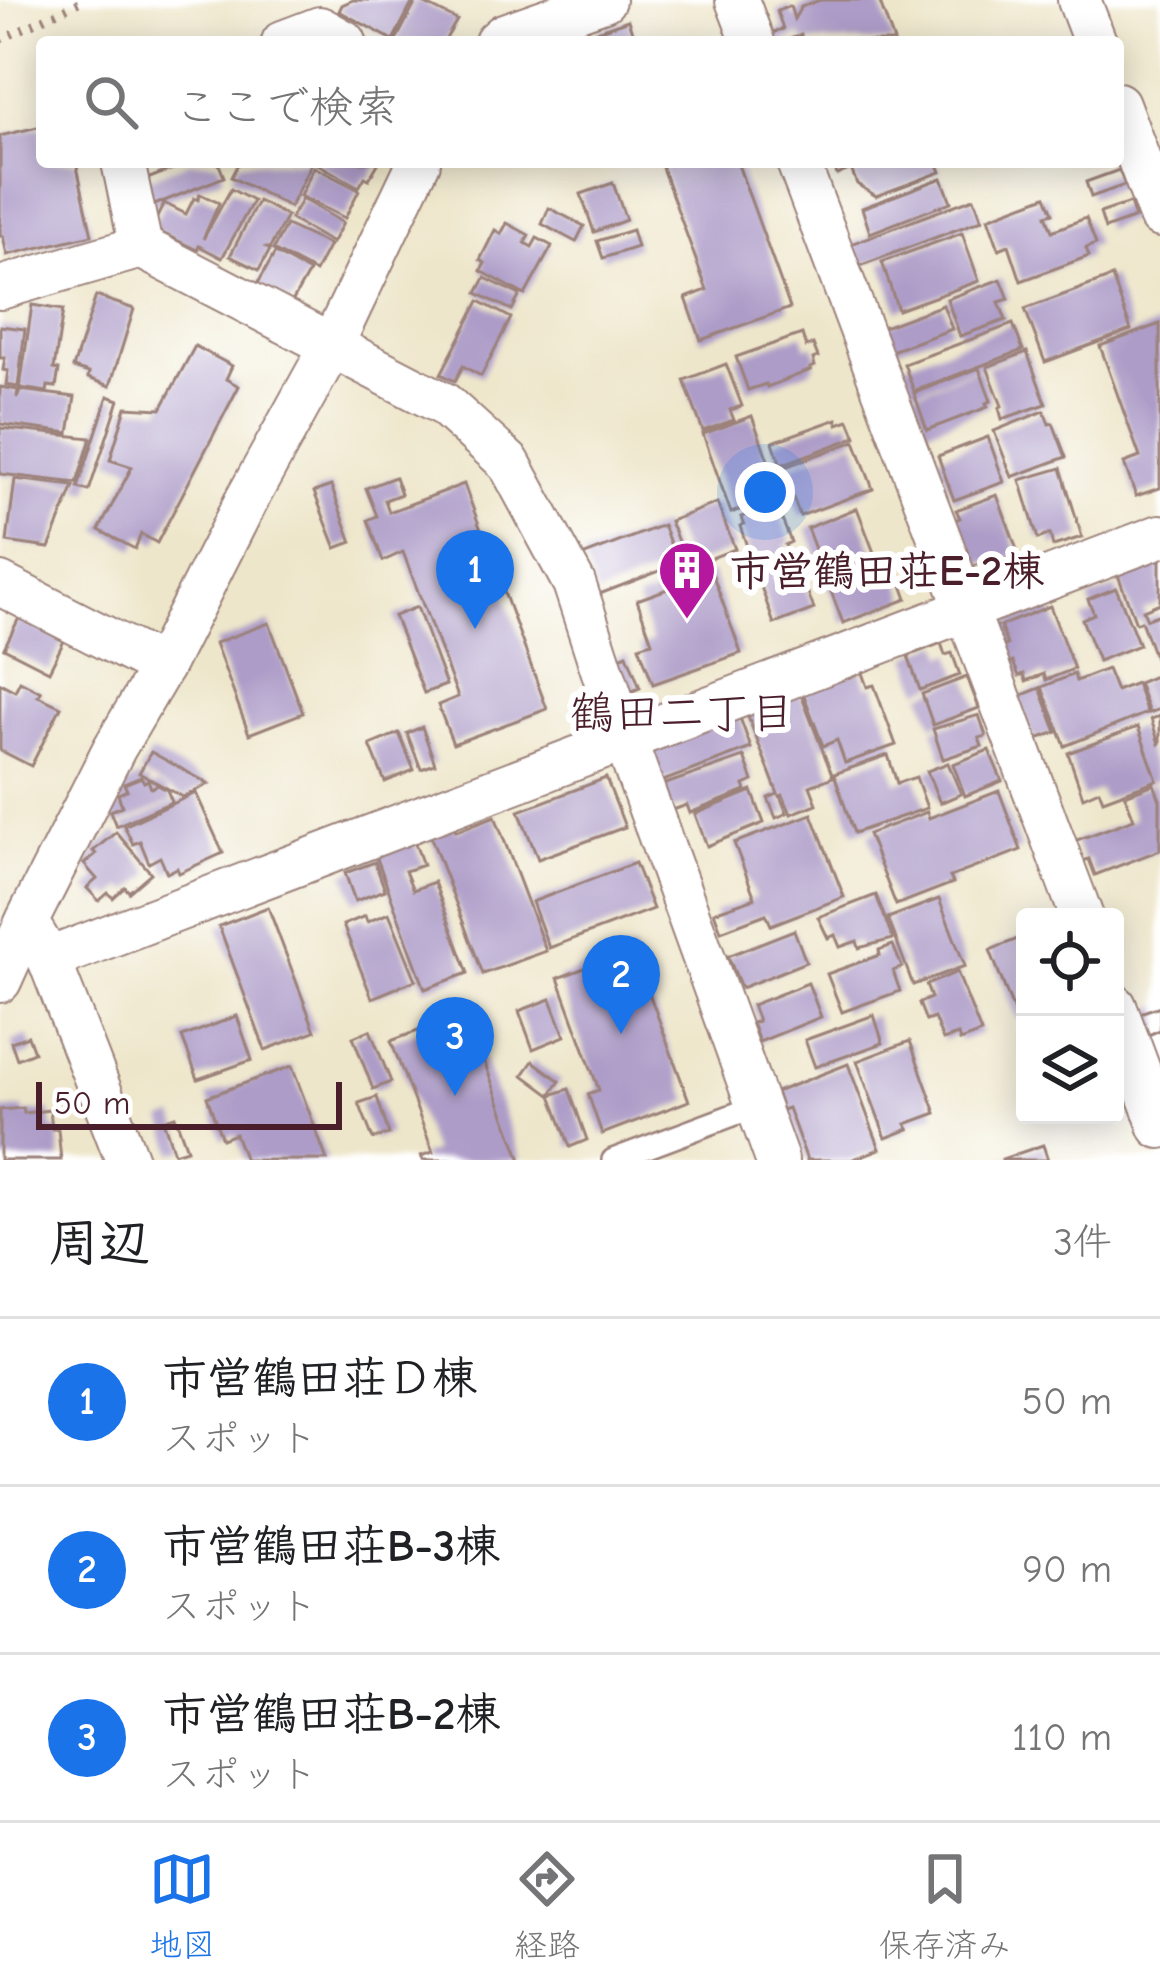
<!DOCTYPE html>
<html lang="ja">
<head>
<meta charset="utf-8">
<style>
	:root { --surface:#fff; --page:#f2f2f2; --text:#202124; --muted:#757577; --line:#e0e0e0; --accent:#1a73e8 }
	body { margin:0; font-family:"Comic Neue","Klee One",sans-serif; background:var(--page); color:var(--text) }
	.controls { position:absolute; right:36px; bottom:36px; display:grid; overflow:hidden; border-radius:12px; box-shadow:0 6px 30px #0003 }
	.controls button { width:108px; height:108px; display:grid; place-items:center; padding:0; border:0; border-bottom:3px solid var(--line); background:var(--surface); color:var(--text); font:60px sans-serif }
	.scale { position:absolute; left:36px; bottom:30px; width:306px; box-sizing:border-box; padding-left:12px; border:6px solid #4a1f2b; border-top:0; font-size:33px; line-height:42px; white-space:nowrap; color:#4a1f2b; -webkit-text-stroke:9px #fff; paint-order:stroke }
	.you { position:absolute; left:765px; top:492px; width:42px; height:42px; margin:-30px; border:9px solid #fff; border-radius:50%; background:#1a73e8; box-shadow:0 0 0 18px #1a73e833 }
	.badge { display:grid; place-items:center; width:78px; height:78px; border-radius:50%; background:var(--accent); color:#fff; font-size:39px; font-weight:700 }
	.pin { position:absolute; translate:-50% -99px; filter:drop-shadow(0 3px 6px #0008) }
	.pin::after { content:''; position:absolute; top:63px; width:42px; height:36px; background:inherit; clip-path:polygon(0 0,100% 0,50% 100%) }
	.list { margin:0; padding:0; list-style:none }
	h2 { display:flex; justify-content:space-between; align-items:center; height:156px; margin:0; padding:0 48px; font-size:51px }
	h2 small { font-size:39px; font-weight:400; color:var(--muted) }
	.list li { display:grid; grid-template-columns:78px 1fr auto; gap:36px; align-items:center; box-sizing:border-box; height:168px; padding:0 48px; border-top:3px solid var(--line) }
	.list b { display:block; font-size:45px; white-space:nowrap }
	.list p { margin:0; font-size:39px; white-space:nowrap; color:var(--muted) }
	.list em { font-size:39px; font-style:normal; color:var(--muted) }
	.icon { flex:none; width:66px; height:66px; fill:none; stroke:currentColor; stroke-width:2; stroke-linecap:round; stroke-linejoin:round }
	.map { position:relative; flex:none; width:1160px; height:1160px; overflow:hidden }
	.search { position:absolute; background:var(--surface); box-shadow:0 6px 30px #0003; left:36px; right:36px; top:36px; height:132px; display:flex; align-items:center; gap:30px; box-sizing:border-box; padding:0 42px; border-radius:12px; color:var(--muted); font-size:45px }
	.sheet { height:660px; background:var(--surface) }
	nav { display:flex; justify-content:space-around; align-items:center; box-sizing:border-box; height:168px; border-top:3px solid var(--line); background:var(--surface); font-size:33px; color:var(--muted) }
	nav a { display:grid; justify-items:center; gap:6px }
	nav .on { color:var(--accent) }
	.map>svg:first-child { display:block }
</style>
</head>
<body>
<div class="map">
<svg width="1160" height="1160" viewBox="0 0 1160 1160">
	<rect width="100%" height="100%" fill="#fff"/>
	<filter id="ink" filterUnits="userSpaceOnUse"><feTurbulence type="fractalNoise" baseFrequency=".00833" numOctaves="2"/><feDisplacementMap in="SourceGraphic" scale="24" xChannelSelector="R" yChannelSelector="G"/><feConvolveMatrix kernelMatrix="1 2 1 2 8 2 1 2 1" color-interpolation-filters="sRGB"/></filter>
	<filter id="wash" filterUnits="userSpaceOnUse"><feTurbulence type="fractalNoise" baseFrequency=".004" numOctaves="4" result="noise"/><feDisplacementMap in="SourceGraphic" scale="48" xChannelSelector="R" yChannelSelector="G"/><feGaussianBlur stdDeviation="2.7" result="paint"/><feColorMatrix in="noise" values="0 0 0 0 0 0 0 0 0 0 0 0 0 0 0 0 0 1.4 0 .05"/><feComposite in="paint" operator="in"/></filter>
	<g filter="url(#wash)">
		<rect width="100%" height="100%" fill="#eee6ca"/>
		<g id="blocks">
			<!-- building -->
			<g fill="#ad9cc8">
				<polygon points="353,0 414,0 393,40 339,11 342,5"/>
				<polygon points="417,0 457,20 444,42 395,42"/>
				<polygon points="820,0 879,0 894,42 803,42 801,35 782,42 769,42 766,35 783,29 777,11 790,6 794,19 801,7"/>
				<polygon points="628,20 635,41 600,42 597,31"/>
				<polygon points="42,126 42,162 76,162 92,235 7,255 3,236 0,236 0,136"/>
				<polygon points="190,162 218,162 224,177 152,206 142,181"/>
				<polygon points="239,162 312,162 290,207 231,177"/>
				<polygon points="314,162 379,162 369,179 365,177 359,187"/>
				<polygon points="660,162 737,162 790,308 701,340 686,298 707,290"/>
				<polygon points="833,162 937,162 941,172 876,196 857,184 851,169 837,175"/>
				<polygon points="314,167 359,190 345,218 300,196"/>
				<polygon points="1119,170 1125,185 1091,197 1086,182"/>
				<polygon points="942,178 951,202 870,233 862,208"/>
				<polygon points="613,183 626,220 594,232 581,194"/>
				<polygon points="231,189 253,201 222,258 199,246 197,250 152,228 164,203 186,214 194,198 198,200 200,194 219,203 203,239"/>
				<polygon points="1046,196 1053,213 1046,215 1052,231 1086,218 1096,244 1086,248 1089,256 1021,281 1009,245 999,249 988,218"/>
				<polygon points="974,198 982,220 854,268 845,246"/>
				<polygon points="302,199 343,223 332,243 290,219"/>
				<polygon points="258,201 287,216 270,248 267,248 270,250 259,270 230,256"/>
				<polygon points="1130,203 1135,218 1105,229 1100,213"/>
				<polygon points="549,208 584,226 576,242 542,224"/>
				<polygon points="507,223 529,235 525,243 532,247 537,238 552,246 525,295 481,271 485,263 480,260 495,230 501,234"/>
				<polygon points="286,225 329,245 315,272 273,250"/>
				<polygon points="632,230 637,247 603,258 597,241"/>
				<polygon points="962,233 979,281 898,310 882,262"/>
				<polygon points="275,253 309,272 292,302 257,285"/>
				<polygon points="1112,277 1131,330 1045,362 1025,309"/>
				<polygon points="485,278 520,295 512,310 477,293"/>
				<polygon points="1001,279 1009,299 999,302 1006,320 960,336 947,299"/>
				<polygon points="96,296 134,309 110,386 88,378 89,373 73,368"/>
				<polygon points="479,301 511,318 481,376 463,366 455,381 441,374"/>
				<polygon points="32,305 63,310 54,369 59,370 56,387 48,386 47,392 20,388"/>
				<polygon points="943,305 952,329 886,353 878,329"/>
				<polygon points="1013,324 1023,350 914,391 904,364"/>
				<polygon points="1160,324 1160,488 1136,496 1124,463 1140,457 1100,346"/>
				<polygon points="0,326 25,329 18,387 6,385 8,371 3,370 5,358 0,358"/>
				<polygon points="802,334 806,347 813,344 818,357 813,359 815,366 810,368 811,370 767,387 766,384 748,390 736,357"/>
				<polygon points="195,346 232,366 226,379 239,386 157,543 141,534 135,549 99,530 132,467 110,460 126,407 161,409"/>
				<polygon points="1027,352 1046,404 1002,419 999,408 1002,406 987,367"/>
				<polygon points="726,364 742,406 730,410 734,420 703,431 684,380"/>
				<polygon points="979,368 991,401 986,403 988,407 927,430 914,393"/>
				<polygon points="0,387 18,390 17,398 20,390 75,397 69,433 0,424"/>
				<polygon points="108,396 119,400 89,491 78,488"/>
				<polygon points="1044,411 1049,424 1053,423 1066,457 1012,477 994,431"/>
				<polygon points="752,416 777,485 754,492 758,503 731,513 703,434"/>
				<polygon points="837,419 838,424 849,420 856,437 781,465 773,442"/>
				<polygon points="0,428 91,438 77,483 0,474"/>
				<polygon points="988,437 1004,482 954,500 938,456"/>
				<polygon points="855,441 873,489 800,516 782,468"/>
				<polygon points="1061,468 1082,537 1053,546 1050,534 1038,539 1020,480"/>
				<polygon points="395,477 401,494 385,500 389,512 464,484 547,709 453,744 438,705 458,697 403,552 383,561 368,520 377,516 366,488"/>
				<polygon points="15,479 74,486 49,548 7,542"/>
				<polygon points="331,486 352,542 336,548 314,492"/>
				<polygon points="997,495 1019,555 991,565 989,561 971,567 953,521 960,518 956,510"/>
				<polygon points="777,497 784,516 781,517 791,542 785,545 791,559 779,564 795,559 814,609 774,624 740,526 744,524 741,517 766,507 764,501"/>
				<polygon points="717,503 735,549 688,567 670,521"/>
				<polygon points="857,508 881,571 895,566 907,599 843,623 807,528"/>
				<polygon points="663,525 678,564 597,595 582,556"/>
				<polygon points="1160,559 1160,603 1143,610 1147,619 1160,614 1160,659 1156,661 1141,621 1136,623 1118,575"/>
				<polygon points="712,573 741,653 653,684 639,646 652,642 637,600"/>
				<polygon points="1116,588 1139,645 1098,661 1082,619 1094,614 1088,599"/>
				<polygon points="1050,606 1074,669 1046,680 1044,674 1026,681 1024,674 1019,676 1013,662 1009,664 1002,647 1007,645 1000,626"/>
				<polygon points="417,607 446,685 424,693 394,616"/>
				<polygon points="19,618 64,641 49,671 4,648"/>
				<polygon points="269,623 303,713 249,734 215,643"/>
				<polygon points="941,643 945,655 952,653 960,675 920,690 908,656"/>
				<polygon points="627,654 640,688 625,694 612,660"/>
				<polygon points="1107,669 1116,691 1136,683 1147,713 1065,746 1042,687 1074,674 1076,681"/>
				<polygon points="861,670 867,687 874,685 896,745 845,763 837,740 823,746 802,690"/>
				<polygon points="1155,676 1160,689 1160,709 1149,713 1138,683"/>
				<polygon points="967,677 979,708 933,725 922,694"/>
				<polygon points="20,681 41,692 38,696 61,707 31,766 0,750 0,683 15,691"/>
				<polygon points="1040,688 1057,732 1034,740 1017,697"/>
				<polygon points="800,692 833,777 810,786 817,804 791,814 783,795 780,796 787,813 776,818 768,798 778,794 747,714"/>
				<polygon points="739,715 751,748 658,783 648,755 652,746"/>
				<polygon points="979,715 986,736 979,738 982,746 943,759 933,729"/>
				<polygon points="1160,716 1160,743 1159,744 1151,719"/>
				<polygon points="422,727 435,764 421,769 407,733"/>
				<polygon points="1138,727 1157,780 1103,800 1099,790 1083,797 1068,753"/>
				<polygon points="399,733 414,770 385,782 370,745"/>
				<polygon points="989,750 1002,781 965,796 953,764"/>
				<polygon points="151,752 209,784 183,797 139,773"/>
				<polygon points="888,755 897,783 916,777 927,808 854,833 834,774"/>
				<polygon points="744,757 753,781 744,785 746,791 690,813 687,805 670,811 660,786"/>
				<polygon points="948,763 961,794 940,803 927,771"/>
				<polygon points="141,777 144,782 148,780 151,788 158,785 167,790 172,802 116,826 110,811 122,806 118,794 127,790 124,784"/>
				<polygon points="606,778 625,827 538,859 519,811"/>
				<polygon points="1154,784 1160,800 1160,850 1095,875 1089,859 1083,861 1074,841 1134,819 1125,795"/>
				<polygon points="752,791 764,823 707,846 695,814"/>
				<polygon points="999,791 1021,850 950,877 953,883 896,905 868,834 927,812 929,818"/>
				<polygon points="196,793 223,853 179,873 177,868 167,873 160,857 149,863 140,841 133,844 124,826"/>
				<polygon points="812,814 844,897 771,925 766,914 721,931 714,912 755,898 734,843"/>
				<polygon points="495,816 546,951 483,974 430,835 454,825 456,831"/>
				<polygon points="116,832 151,873 129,892 125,887 113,898 108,893 99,901 87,888 97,879 84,864 96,854 93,851"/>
				<polygon points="413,838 423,865 405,871 413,890 434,882 468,973 425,989 375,853"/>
				<polygon points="375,862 385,890 355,901 345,873"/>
				<polygon points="635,863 653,909 549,948 532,902"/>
				<polygon points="876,895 893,939 859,948 857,941 840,947 835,935 828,938 818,917"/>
				<polygon points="939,899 965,966 913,985 888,918"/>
				<polygon points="268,907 315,1031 265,1050 219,926"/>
				<polygon points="389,913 416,980 372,998 343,925 365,916 367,922"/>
				<polygon points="794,930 806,962 741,988 728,956"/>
				<polygon points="1025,936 1025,1016 1017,1019 990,950"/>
				<polygon points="893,945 902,967 893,971 900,991 842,1012 827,974 880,955 879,950"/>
				<polygon points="633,950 689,1101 602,1134 588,1094 599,1090 558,978"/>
				<polygon points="957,972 981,1033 960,1041 958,1035 943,1040 934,1018 926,1021 919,1003 931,998 926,985"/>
				<polygon points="808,983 821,1017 759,1042 752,1023 758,1021 752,1005"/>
				<polygon points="551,999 565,1036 533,1049 519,1011"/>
				<polygon points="1160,1006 1160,1030 1146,1036 1137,1014"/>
				<polygon points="466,1013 521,1160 423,1160 421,1156 433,1152 391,1041"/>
				<polygon points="874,1015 883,1043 815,1067 805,1040"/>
				<polygon points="237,1016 252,1060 198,1079 182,1037"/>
				<polygon points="370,1030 391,1082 373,1089 353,1037"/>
				<polygon points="28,1036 34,1052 17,1059 11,1042"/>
				<polygon points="910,1041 936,1113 906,1124 909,1129 886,1138 857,1061"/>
				<polygon points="533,1061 560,1081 550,1095 523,1075"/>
				<polygon points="848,1064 880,1149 851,1160 807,1160 788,1108 782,1110 776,1092"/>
				<polygon points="292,1066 327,1160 245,1160 235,1134 222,1139 207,1097"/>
				<polygon points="569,1089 587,1140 570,1147 551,1095"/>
				<polygon points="377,1097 389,1134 373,1139 359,1103"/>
				<polygon points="23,1108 24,1113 50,1110 52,1129 58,1129 61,1160 0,1160 0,1110"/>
				<polygon points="175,1116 187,1149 174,1153 163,1120"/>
				<polygon points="1043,1145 1048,1160 1002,1160 1002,1159"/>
			</g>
		</g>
	</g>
	<g filter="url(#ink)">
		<use href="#blocks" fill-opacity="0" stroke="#9c827a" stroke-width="3"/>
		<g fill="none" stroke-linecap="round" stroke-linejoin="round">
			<!-- service casing -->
			<g stroke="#9c827a" stroke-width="26">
				<polyline id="service" points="613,1160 757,1106"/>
			</g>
			<!-- minor casing -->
			<g stroke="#9c827a" stroke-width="46">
				<g id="minor">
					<polyline points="737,0 753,42"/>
					<polyline points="1079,0 1095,42"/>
					<polyline points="283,42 320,28 345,42"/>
					<polyline points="496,42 504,35 604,0"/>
					<polyline points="1118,104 1160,216"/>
					<polyline points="123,162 141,247"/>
					<polyline points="798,162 1082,917"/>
					<polyline points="0,288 141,247 444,404 509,463 574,583 625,740 777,1160"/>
					<polyline points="0,584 162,667"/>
					<polyline points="34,934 49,959 127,1160"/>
					<polyline points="49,959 1160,536"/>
					<polyline points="0,981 27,921 114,749 162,667 246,501 331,347 419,162"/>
					<polyline points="1115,1006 1160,1127"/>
				</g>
			</g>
			<!-- path -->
			<polyline stroke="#9c827a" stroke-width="8" stroke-dasharray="3 9" stroke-linecap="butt" points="0,40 84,0"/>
			<!-- service -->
			<use href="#service" stroke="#fff" stroke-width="21"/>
			<!-- minor -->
			<use href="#minor" stroke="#fff" stroke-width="42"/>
		</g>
	</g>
	<!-- icons -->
	<defs>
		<g id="building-pin" transform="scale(3)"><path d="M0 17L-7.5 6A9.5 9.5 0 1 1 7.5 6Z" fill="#b5179e" stroke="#fff"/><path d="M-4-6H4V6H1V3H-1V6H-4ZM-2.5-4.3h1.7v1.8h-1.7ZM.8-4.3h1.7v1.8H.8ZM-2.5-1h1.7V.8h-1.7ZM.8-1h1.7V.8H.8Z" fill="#fff"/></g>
	</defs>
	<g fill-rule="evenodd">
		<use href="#building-pin" x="687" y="570"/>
	</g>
	<g text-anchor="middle" stroke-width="12" stroke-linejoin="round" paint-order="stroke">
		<!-- poi labels -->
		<g font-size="42" font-weight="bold" fill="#4a1f2b" stroke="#fff" text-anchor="start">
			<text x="729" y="585">市営鶴田荘E-2棟</text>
		</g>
		<!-- neighbourhood labels -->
		<g font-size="45" fill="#4a1f2b" stroke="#fff">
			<text x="682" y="728">鶴田二丁目</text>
		</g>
	</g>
</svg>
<div class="controls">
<button><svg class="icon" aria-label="locate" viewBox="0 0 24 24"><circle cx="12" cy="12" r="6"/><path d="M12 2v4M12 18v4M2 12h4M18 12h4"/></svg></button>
<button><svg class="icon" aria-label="layers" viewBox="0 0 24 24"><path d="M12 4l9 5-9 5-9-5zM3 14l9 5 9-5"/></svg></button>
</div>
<div class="scale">50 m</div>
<div class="you"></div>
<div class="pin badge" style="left:475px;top:629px">1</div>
<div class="pin badge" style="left:621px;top:1034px">2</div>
<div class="pin badge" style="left:455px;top:1096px">3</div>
<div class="search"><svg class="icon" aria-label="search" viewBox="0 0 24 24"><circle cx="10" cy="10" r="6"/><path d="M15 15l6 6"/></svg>ここで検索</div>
</div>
<section class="sheet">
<h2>周辺<small>3件</small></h2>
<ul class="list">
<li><span class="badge">1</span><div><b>市営鶴田荘Ｄ棟</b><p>スポット</p></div><em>50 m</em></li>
<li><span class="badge">2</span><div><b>市営鶴田荘B-3棟</b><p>スポット</p></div><em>90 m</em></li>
<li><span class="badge">3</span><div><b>市営鶴田荘B-2棟</b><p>スポット</p></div><em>110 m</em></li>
</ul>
</section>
<nav>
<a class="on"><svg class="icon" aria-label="map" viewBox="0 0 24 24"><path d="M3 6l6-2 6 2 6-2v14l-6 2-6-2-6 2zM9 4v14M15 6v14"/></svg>地図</a>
<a><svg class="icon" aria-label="directions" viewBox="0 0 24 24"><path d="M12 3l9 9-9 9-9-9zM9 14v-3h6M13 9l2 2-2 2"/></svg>経路</a>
<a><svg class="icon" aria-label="saved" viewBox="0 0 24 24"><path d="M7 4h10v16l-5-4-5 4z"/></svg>保存済み</a>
</nav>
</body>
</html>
